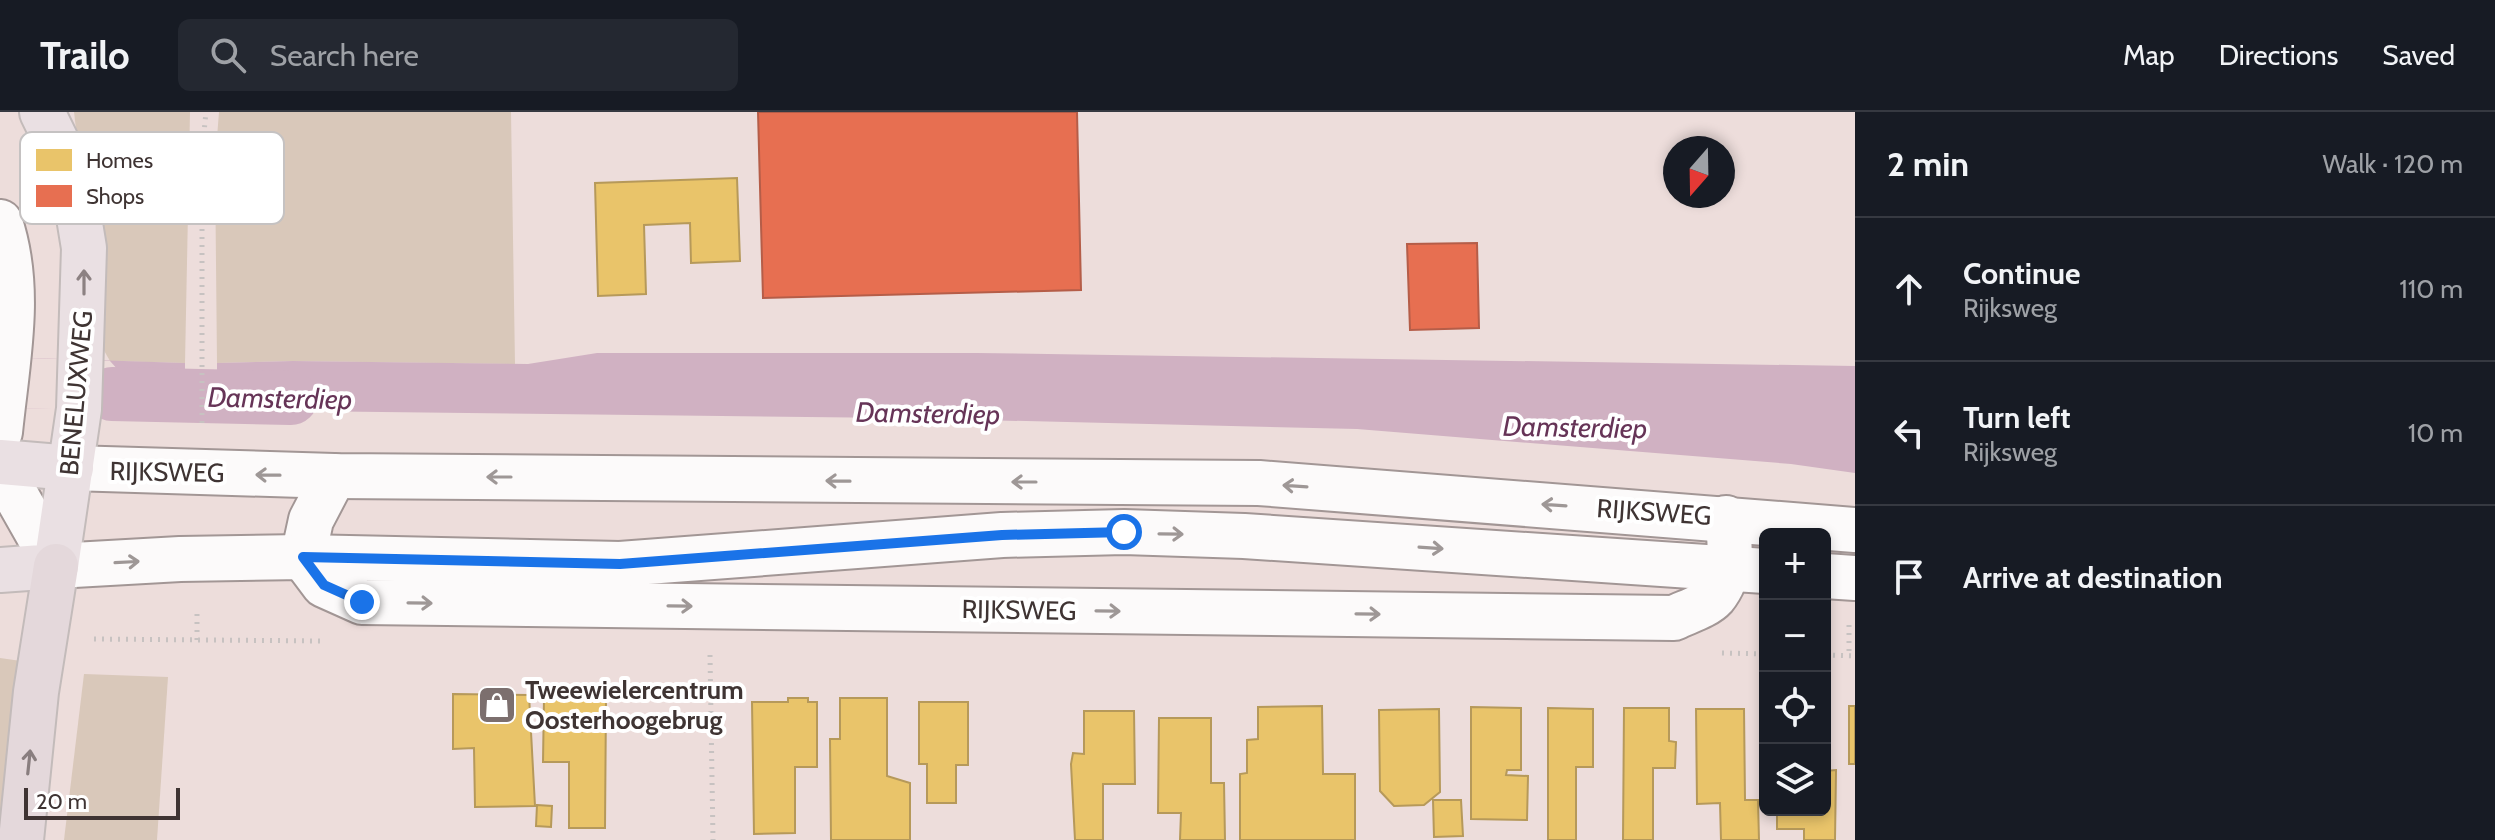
<!DOCTYPE html>
<html lang="en">
<head>
<meta charset="utf-8">
<style>
	:root { --surface:#171b24; --page:#242831; --text:#f1f3f6; --muted:#9ea1a6; --line:#363941 }
	body { margin:0; font-family:Cabin,sans-serif; background:var(--page); color:var(--text) }
	.controls { position:absolute; right:24px; bottom:24px; display:grid; overflow:hidden; border-radius:12px; box-shadow:0 4px 12px #0003 }
	.controls button { width:72px; height:72px; display:grid; place-items:center; padding:0; border:0; border-bottom:2px solid var(--line); background:var(--surface); color:var(--text); font:40px sans-serif }
	.compass { position:absolute; left:1663px; top:24px; width:72px; height:72px; border-radius:50%; background:var(--surface); box-shadow:0 4px 12px #0003; rotate:200deg }
	.scale { position:absolute; left:24px; bottom:20px; width:156px; box-sizing:border-box; padding-left:8px; border:4px solid #3f3433; border-top:0; font-size:22px; line-height:28px; white-space:nowrap; color:#3f3433; -webkit-text-stroke:6px #fff; paint-order:stroke }
	.stop { position:absolute; width:24px; height:24px; margin:-18px; border:6px solid #1a73e8; border-radius:50%; background:#fff }
	.stop.end { background:#1a73e8; border-color:#fff; box-shadow:0 2px 8px #0008 }
	.list { margin:0; padding:0; list-style:none }
	h2 { display:flex; justify-content:space-between; align-items:center; height:104px; margin:0; padding:0 32px; font-size:34px }
	h2 small { font-size:26px; font-weight:400; color:var(--muted) }
	.list li { display:grid; grid-template-columns:52px 1fr auto; gap:24px; align-items:center; box-sizing:border-box; height:144px; padding:0 32px; border-top:2px solid var(--line) }
	.list b { display:block; font-size:30px; white-space:nowrap }
	.list p { margin:0; font-size:26px; white-space:nowrap; color:var(--muted) }
	.list em { font-size:26px; font-style:normal; color:var(--muted) }
	.icon { flex:none; width:44px; height:44px; fill:none; stroke:currentColor; stroke-width:2; stroke-linecap:round; stroke-linejoin:round }
	.map { position:relative; flex:none; width:1855px; height:728px; overflow:hidden }
	header { display:flex; align-items:center; gap:48px; box-sizing:border-box; height:112px; padding:0 40px; background:var(--surface); border-bottom:2px solid var(--line) }
	header strong { font-size:38px }
	nav { display:flex; gap:44px; margin-inline-start:auto; font-size:28px }
	.search { width:560px; height:72px; background:var(--page); display:flex; align-items:center; gap:20px; box-sizing:border-box; padding:0 28px; border-radius:12px; color:var(--muted); font-size:30px }
	main { display:flex }
	aside { flex:1; background:var(--surface) }
	.map>svg:first-child { display:block }
</style>
</head>
<body>
<header>
<strong>Trailo</strong>
<div class="search"><svg class="icon" aria-label="search" viewBox="0 0 24 24"><circle cx="10" cy="10" r="6"/><path d="M15 15l6 6"/></svg>Search here</div>
<nav><a>Map</a><a>Directions</a><a>Saved</a></nav>
</header>
<main>
<div class="map">
<svg width="1855" height="728" viewBox="0 0 1855 728">
	<rect width="100%" height="100%" fill="#eddddb"/>
	<!-- green -->
	<g fill="#d9c8ba">
		<polygon points="74,0 190,0 185,251 110,249 102,235"/>
		<polygon points="219,0 511,0 515,252 293,249 217,251 215,51"/>
		<polygon points="0,546 21,549 0,728"/>
		<polygon points="84,562 168,565 157,728 64,728"/>
	</g>
	<!-- water -->
	<g fill="#d0b1c2">
		<polygon points="597,241 976,241 1855,254 1855,361 1791,352 1357,317 897,306 217,298 217,251 293,249 528,252"/>
		<polygon points="0,245 185,251 185,299 0,296"/>
	</g>
	<!-- pier -->
	<polygon fill="#eddddb" points="0,245 110,249 155,299 0,296"/>
	<!-- homes -->
	<g fill="#e9c46a" stroke="#b6995a" stroke-width="2">
		<polygon points="737,66 740,149 691,151 690,111 644,113 646,182 598,184 595,71"/>
		<polygon points="453,582 529,583 535,694 475,695 474,636 453,637"/>
		<polygon points="544,586 606,586 605,716 569,716 569,650 543,650"/>
		<polygon points="788,586 808,586 808,590 817,590 817,655 795,655 795,721 754,722 752,590 788,590"/>
		<polygon points="840,586 887,586 887,664 910,671 910,728 831,728 830,627 840,627"/>
		<polygon points="919,590 968,590 968,653 956,653 956,691 927,691 927,652 919,652"/>
		<polygon points="1322,594 1323,662 1355,662 1355,728 1240,728 1240,662 1247,661 1247,628 1258,627 1258,595"/>
		<rect x="1849" y="594" width="6" height="58"/>
		<polygon points="1471,595 1521,596 1521,658 1507,658 1506,663 1528,664 1527,708 1471,707"/>
		<polygon points="1548,596 1593,597 1593,655 1576,655 1576,728 1548,728"/>
		<polygon points="1624,596 1669,596 1669,629 1676,630 1675,656 1653,656 1653,728 1623,728"/>
		<rect x="1762" y="596" width="3" height="70"/>
		<polygon points="1439,597 1440,680 1424,693 1394,694 1380,679 1379,598"/>
		<polygon points="1696,597 1744,597 1745,688 1758,688 1759,728 1721,728 1720,691 1697,692"/>
		<polygon points="1084,599 1134,599 1135,672 1103,672 1103,728 1075,728 1071,652 1073,641 1084,642"/>
		<polygon points="1159,606 1211,606 1211,671 1224,671 1225,728 1180,728 1181,701 1158,701"/>
		<polygon points="1836,658 1835,728 1804,728 1804,717 1777,717 1777,698 1825,698 1825,659"/>
		<polygon points="1433,688 1461,688 1463,724 1434,725"/>
		<polygon points="537,693 552,694 551,715 536,714"/>
	</g>
	<!-- shops -->
	<g fill="#e76f51" stroke="#b55d48" stroke-width="2">
		<polygon points="758,0 1077,0 1081,178 763,186"/>
		<polygon points="1477,131 1479,216 1410,218 1407,132"/>
	</g>
	<g fill="none" stroke-linecap="round" stroke-linejoin="round">
		<!-- canal -->
		<polyline stroke="#d0b1c2" stroke-width="54" points="112,282 291,286"/>
		<!-- minor casing -->
		<g stroke="#a29695" stroke-width="48">
			<g id="minor">
				<path d="M0,110C23,178 7,250 0,320"/>
				<polyline points="0,355 56,454"/>
				<path d="M334,364L311,408L303,445L324,473L362,490L1674,506C1686,500 1706,494 1714,485C1732,463 1732,432 1726,406"/>
			</g>
		</g>
		<!-- secondary casing -->
		<g stroke="#a29695" stroke-width="48">
			<g id="secondary">
				<polyline points="71,356 334,364 1259,371 1855,418"/>
				<polyline points="56,454 180,447 303,445 620,452 1002,423 1124,420 1244,424 1765,459"/>
				<polyline points="1825,464 1855,466"/>
			</g>
		</g>
		<!-- primary casing -->
		<g stroke="#c3bbba" stroke-width="48">
			<g id="primary">
				<polyline points="0,350 71,356"/>
				<polyline points="0,458 56,454 79,297 84,136 76,87 62,41 42,0"/>
			</g>
		</g>
		<!-- trunk casing -->
		<g stroke="#c3bbba" stroke-width="48">
			<polyline id="trunk" points="21,728 36,580 56,454"/>
		</g>
		<!-- path -->
		<g stroke="#c7c2c1" stroke-width="5" stroke-dasharray="2 6" stroke-linecap="butt">
			<polyline points="202,311 202,41 206,0"/>
			<polyline points="1849,513 1849,544"/>
			<polyline points="94,527 324,529"/>
			<polyline points="197,528 197,497"/>
			<polyline points="1722,541 1765,542"/>
			<polyline points="710,543 713,728"/>
			<polyline points="1825,543 1855,544"/>
		</g>
		<!-- minor -->
		<use href="#minor" stroke="#fcfafa" stroke-width="44"/>
		<!-- secondary -->
		<use href="#secondary" stroke="#fcfafa" stroke-width="44"/>
		<!-- primary -->
		<use href="#primary" stroke="#eae0e3" stroke-width="44"/>
		<!-- trunk -->
		<use href="#trunk" stroke="#e4d8db" stroke-width="44"/>
	</g>
	<!-- one-way arrows -->
	<defs><path id="oneway-shaft" d="M-6 0H5M1.5-3L5.5 0L1.5 3" fill="none" stroke-width="1.6" stroke-linecap="round" stroke-linejoin="round" transform="scale(2)"/></defs>
	<use stroke="#8c8182" href="#oneway-shaft" transform="translate(84 170) rotate(-90)"/>
	<g stroke="#9e9796">
		<use href="#oneway-shaft" transform="translate(268 363) rotate(-179)"/>
		<use href="#oneway-shaft" transform="translate(499 365) rotate(-180)"/>
		<use href="#oneway-shaft" transform="translate(838 369) rotate(-179)"/>
		<use href="#oneway-shaft" transform="translate(1024 370) rotate(-180)"/>
		<use href="#oneway-shaft" transform="translate(1295 374) rotate(-176)"/>
		<use href="#oneway-shaft" transform="translate(1554 393) rotate(-176)"/>
		<use href="#oneway-shaft" transform="translate(1171 422) rotate(1)"/>
		<use href="#oneway-shaft" transform="translate(1431 436) rotate(4)"/>
		<use href="#oneway-shaft" transform="translate(127 450) rotate(-3)"/>
		<use href="#oneway-shaft" transform="translate(420 491) rotate(1)"/>
		<use href="#oneway-shaft" transform="translate(680 494) rotate(1)"/>
		<use href="#oneway-shaft" transform="translate(1108 499) rotate(1)"/>
		<use href="#oneway-shaft" transform="translate(1368 502) rotate(1)"/>
	</g>
	<use stroke="#897e7f" href="#oneway-shaft" transform="translate(29 650) rotate(-84)"/>
	<g fill="none" stroke-linecap="round" stroke-linejoin="round">
		<!-- route -->
		<polyline stroke="#1a73e8" stroke-width="10" points="362,490 324,473 303,445 620,452 1002,423 1124,420"/>
	</g>
	<!-- icons -->
	<defs>
		<g id="shop-square" transform="scale(2)"><rect x="-9" y="-9" width="18" height="18" rx="4" fill="#7c6f6e" stroke="#fff"/><path d="M-5-2.5h2.3a2.7 3.5 0 0 1 5.4 0H5L5.5 6h-11ZM-1.5-2.5h3a1.5 2.3 0 0 0-3 0Z" fill="#fff"/></g>
	</defs>
	<g fill-rule="evenodd">
		<use href="#shop-square" x="497" y="593"/>
	</g>
	<g text-anchor="middle" stroke-width="8" stroke-linejoin="round" paint-order="stroke">
		<!-- street labels -->
		<g font-size="26" fill="#3f3433" stroke="#fff">
			<text transform="translate(76 281) rotate(-85)" y="9">BENELUXWEG</text>
			<text transform="translate(167 360) rotate(1)" y="9">RIJKSWEG</text>
			<text transform="translate(1654 400) rotate(4)" y="9">RIJKSWEG</text>
			<text transform="translate(1019 498) rotate(1)" y="9">RIJKSWEG</text>
		</g>
		<!-- poi labels -->
		<g font-size="26" font-weight="bold" fill="#3f3433" stroke="#fff" text-anchor="start">
			<text x="525" y="587">Tweewielercentrum<tspan x="525" dy="30">Oosterhoogebrug</tspan></text>
		</g>
		<!-- water labels -->
		<g font-size="28" font-style="italic" fill="#663457" stroke="#fff">
			<text transform="translate(280 286) rotate(1)" y="10">Damsterdiep</text>
			<text transform="translate(928 301) rotate(1)" y="10">Damsterdiep</text>
			<text transform="translate(1575 315) rotate(1)" y="10">Damsterdiep</text>
		</g>
	</g>
	<!-- legend -->
	<rect x="20" y="20" width="264" height="92" rx="12" fill="#fff" stroke="#c5c2c2" stroke-width="2"/>
	<rect x="36" y="37" width="36" height="22" fill="#e9c46a"/>
	<rect x="36" y="73" width="36" height="22" fill="#e76f51"/>
	<g font-size="22" fill="#3f3433">
		<text x="86" y="56">Homes</text>
		<text x="86" y="92">Shops</text>
	</g>
</svg>
<div class="controls">
<button>+</button>
<button>−</button>
<button><svg class="icon" aria-label="locate" viewBox="0 0 24 24"><circle cx="12" cy="12" r="6"/><path d="M12 2v4M12 18v4M2 12h4M18 12h4"/></svg></button>
<button><svg class="icon" aria-label="layers" viewBox="0 0 24 24"><path d="M12 4l9 5-9 5-9-5zM3 14l9 5 9-5"/></svg></button>
</div>
<svg class="compass" viewBox="-18 -18 36 36"><path d="M0-13l5 13h-10z" fill="#e53935"/><path d="M0 13l5-13h-10z" fill="#9ea1a6"/></svg>
<div class="scale">20 m</div>
<div class="stop" style="left:1124px;top:420px"></div>
<div class="stop end" style="left:362px;top:490px"></div>
</div>
<aside>
<h2>2 min<small>Walk · 120 m</small></h2>
<ul class="list">
<li><svg class="icon" aria-label="ahead" viewBox="0 0 24 24"><path d="M12 20V5M6 11l6-6 6 6"/></svg><div><b>Continue</b><p>Rijksweg</p></div><em>110 m</em></li>
<li><svg class="icon" aria-label="left" viewBox="0 0 24 24"><path d="M17 20v-9H6M10 6l-5 5 5 5"/></svg><div><b>Turn left</b><p>Rijksweg</p></div><em>10 m</em></li>
<li><svg class="icon" aria-label="arrive" viewBox="0 0 24 24"><path d="M6 21V4h12l-3 4 3 4H6"/></svg><div><b>Arrive at destination</b></div></li>
</ul>
</aside>
</main>
</body>
</html>
